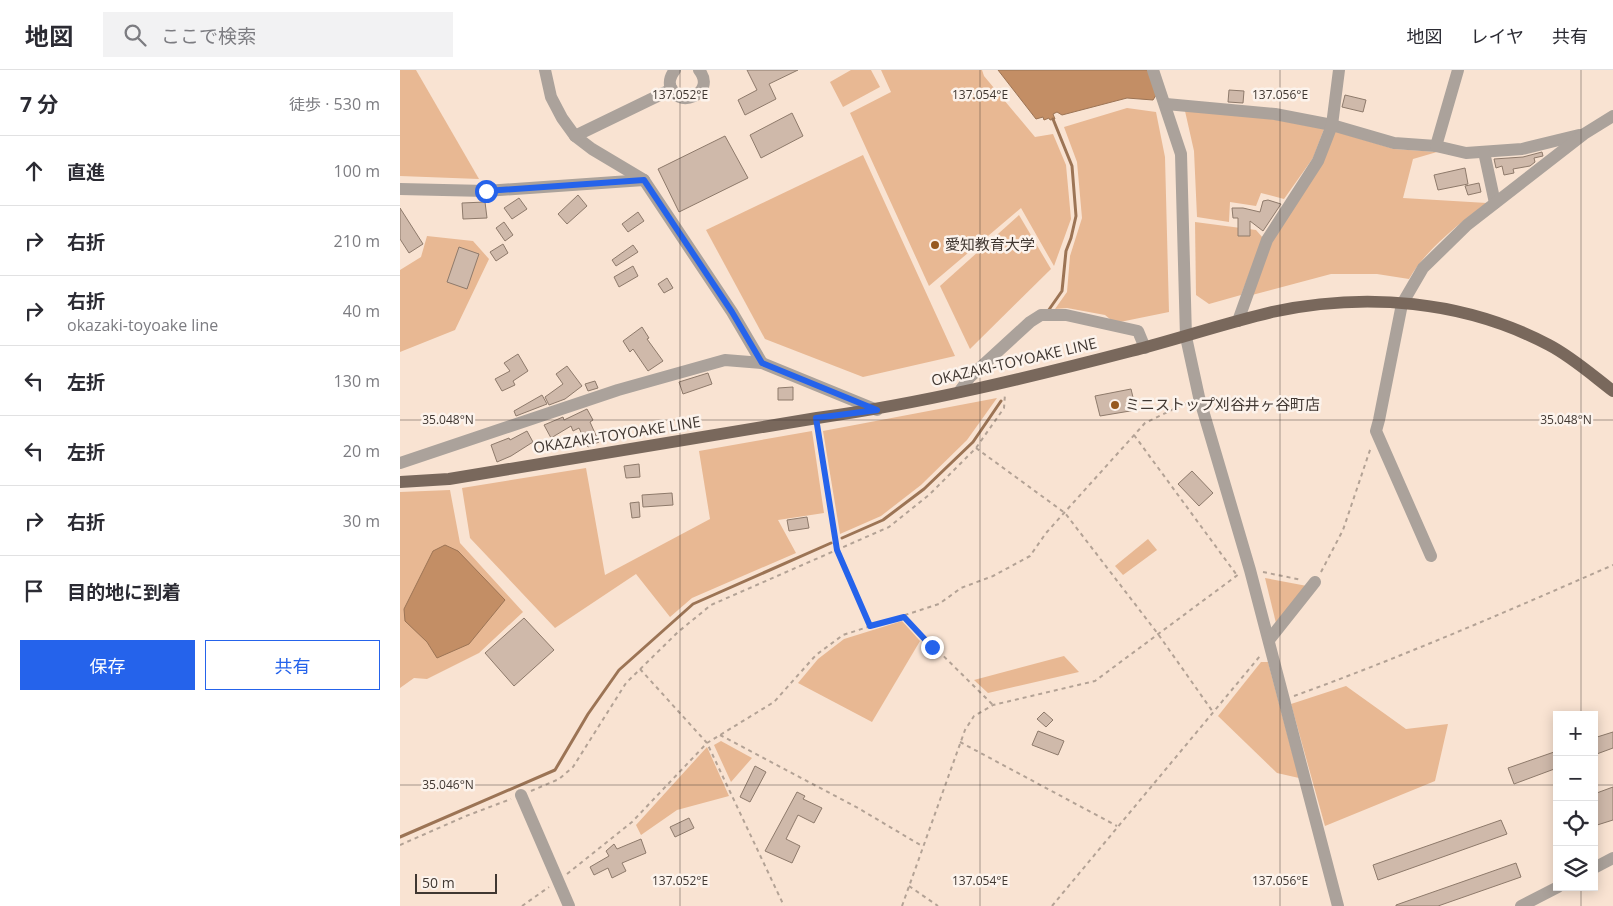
<!DOCTYPE html>
<html lang="ja">
<head>
<meta charset="utf-8">
<style>
	:root { --surface:#fff; --page:#f2f2f3; --text:#2b2b33; --muted:#7c7c81; --line:#e1e1e2; --accent:#2563eb }
	body { margin:0; font-family:"Open Sans","Noto Sans JP",sans-serif; background:var(--page); color:var(--text) }
	.controls { position:absolute; right:15px; bottom:15px; display:grid; overflow:hidden; border-radius:0px; box-shadow:0 2px 12px #0003 }
	.controls button { width:45px; height:45px; display:grid; place-items:center; padding:0; border:0; border-bottom:1px solid var(--line); background:var(--surface); color:var(--text); font:25px sans-serif }
	.scale { position:absolute; left:15px; bottom:12px; width:82px; box-sizing:border-box; padding-left:5px; border:2px solid #403731; border-top:0; font-size:14px; line-height:18px; white-space:nowrap; color:#403731; -webkit-text-stroke:4px #fcf3ec; paint-order:stroke }
	.stop { position:absolute; width:15px; height:15px; margin:-11px; border:4px solid #2563eb; border-radius:50%; background:#fff }
	.stop.end { background:#2563eb; border-color:#fff; box-shadow:0 1px 5px #0008 }
	.list { margin:0; padding:0; list-style:none }
	h2 { display:flex; justify-content:space-between; align-items:center; height:65px; margin:0; padding:0 20px; font-size:21px }
	h2 small { font-size:16px; font-weight:400; color:var(--muted) }
	.list li { display:grid; grid-template-columns:32px 1fr auto; gap:15px; align-items:center; box-sizing:border-box; height:70px; padding:0 20px; border-top:1px solid var(--line) }
	.list b { display:block; font-size:19px; white-space:nowrap }
	.list p { margin:0; font-size:16px; white-space:nowrap; color:var(--muted) }
	.list em { font-size:16px; font-style:normal; color:var(--muted) }
	.actions { display:flex; gap:10px; padding:15px 20px }
	.actions a { flex:1; padding:11px 0; border:1px solid var(--accent); border-radius:0px; text-align:center; font-size:18px; color:var(--accent) }
	.actions .main { background:var(--accent); color:#fff }
	.icon { flex:none; width:28px; height:28px; fill:none; stroke:currentColor; stroke-width:2; stroke-linecap:round; stroke-linejoin:round }
	.map { position:relative; flex:none; width:1213px; height:836px; overflow:hidden }
	header { display:flex; align-items:center; gap:30px; box-sizing:border-box; height:70px; padding:0 25px; background:var(--surface); border-bottom:1px solid var(--line) }
	header strong { font-size:24px }
	nav { display:flex; gap:28px; margin-inline-start:auto; font-size:18px }
	.search { width:350px; height:45px; background:var(--page); display:flex; align-items:center; gap:12px; box-sizing:border-box; padding:0 18px; border-radius:0px; color:var(--muted); font-size:19px }
	main { display:flex }
	aside { flex:1; background:var(--surface) }
	.map>svg:first-child { display:block }
</style>
</head>
<body>
<header>
<strong>地図</strong>
<div class="search"><svg class="icon" aria-label="search" viewBox="0 0 24 24"><circle cx="10" cy="10" r="6"/><path d="M15 15l6 6"/></svg>ここで検索</div>
<nav><a>地図</a><a>レイヤ</a><a>共有</a></nav>
</header>
<main>
<aside>
<h2>7 分<small>徒歩 · 530 m</small></h2>
<ul class="list">
<li><svg class="icon" aria-label="ahead" viewBox="0 0 24 24"><path d="M12 20V5M6 11l6-6 6 6"/></svg><div><b>直進</b></div><em>100 m</em></li>
<li><svg class="icon" aria-label="right" viewBox="0 0 24 24"><path d="M7 20v-9h11M14 6l5 5-5 5"/></svg><div><b>右折</b></div><em>210 m</em></li>
<li><svg class="icon" aria-label="right" viewBox="0 0 24 24"><path d="M7 20v-9h11M14 6l5 5-5 5"/></svg><div><b>右折</b><p>okazaki-toyoake line</p></div><em>40 m</em></li>
<li><svg class="icon" aria-label="left" viewBox="0 0 24 24"><path d="M17 20v-9H6M10 6l-5 5 5 5"/></svg><div><b>左折</b></div><em>130 m</em></li>
<li><svg class="icon" aria-label="left" viewBox="0 0 24 24"><path d="M17 20v-9H6M10 6l-5 5 5 5"/></svg><div><b>左折</b></div><em>20 m</em></li>
<li><svg class="icon" aria-label="right" viewBox="0 0 24 24"><path d="M7 20v-9h11M14 6l5 5-5 5"/></svg><div><b>右折</b></div><em>30 m</em></li>
<li><svg class="icon" aria-label="arrive" viewBox="0 0 24 24"><path d="M6 21V4h12l-3 4 3 4H6"/></svg><div><b>目的地に到着</b></div></li>
</ul>
<div class="actions"><a class="main">保存</a><a>共有</a></div>
</aside>
<div class="map">
<svg width="1213" height="836" viewBox="0 0 1213 836">
	<rect width="100%" height="100%" fill="#f9e3d2"/>
	<!-- green -->
	<g fill="#e8b893">
		<polygon points="0,0 16,0 79,109 0,106"/>
		<polygon points="451,0 471,0 480,17 443,37 430,12"/>
		<polygon points="481,0 582,0 584,6 635,67 653,64 666,95 671,149 654,196 621,138 529,216 450,43 491,22"/>
		<polygon points="727,38 756,42 765,87 769,242 715,253 705,245 667,238 655,239 667,222 670,186 682,148 677,92 664,57"/>
		<polygon points="785,41 872,49 924,59 913,88 884,129 861,123 856,136 830,132 829,152 797,147 794,81"/>
		<path d="M934,61L994,79L1037,82L1013,89L1003,128L1087,133C1060,153 1026,179 1009,209L977,204H931L852,225L872,171Z"/>
		<polygon points="463,85 555,286 463,307 365,269 306,160"/>
		<polygon points="619,145 651,199 570,279 540,216"/>
		<polygon points="795,152 856,160 863,168 841,225 809,234 796,225"/>
		<polygon points="27,166 73,171 89,189 55,260 0,282 0,200 21,187"/>
		<polygon points="597,328 567,370 521,415 481,446 440,464 423,361"/>
		<polygon points="412,361 424,443 378,450 396,483 292,528 270,547 236,504 155,558 70,468 62,418 186,398 205,505 310,449 299,381"/>
		<polygon points="50,420 60,473 123,542 79,583 27,609 14,608 0,618 0,422"/>
		<polygon points="748,469 757,480 723,505 715,496"/>
		<polygon points="865,508 907,516 876,553"/>
		<polygon points="502,551 520,571 472,652 398,613 418,589 444,569"/>
		<polygon points="664,586 679,602 588,623 574,610"/>
		<polygon points="861,592 868,592 899,708 877,703 818,646"/>
		<polygon points="946,616 1006,659 1048,654 1035,711 925,756 891,634"/>
		<polygon points="321,671 352,688 331,712 314,675"/>
		<polygon points="307,677 329,726 277,740 241,765 236,755"/>
	</g>
	<!-- water -->
	<g fill="#c38e65" stroke="#9c7455">
		<polygon points="598,0 749,0 758,22 753,30 727,28 662,45 657,42 653,44 655,49 650,50 649,48 644,50 643,47 636,49"/>
		<polygon points="45,475 58,481 105,530 69,574 37,588 27,572 5,551 4,539 33,481"/>
	</g>
	<g fill="none" stroke-linecap="round" stroke-linejoin="round">
		<!-- stream -->
		<g stroke="#9c7455" stroke-width="3">
			<polyline points="648,241 662,221 666,181 671,168 676,146 672,96 653,49"/>
			<polyline points="442,468 483,450 524,419 573,372 601,331"/>
			<polyline points="0,767 155,700 188,644 219,600 293,534 431,473"/>
		</g>
	</g>
	<!-- building -->
	<g fill="#cfb9aa" stroke="#8e7a6b">
		<polygon points="347,0 398,0 369,14 376,29 345,45 338,30 357,20"/>
		<polygon points="829,20 844,21 843,33 828,32"/>
		<polygon points="945,25 966,30 963,42 942,37"/>
		<polygon points="392,43 403,66 361,88 350,65"/>
		<polygon points="325,66 348,108 279,142 258,99"/>
		<polygon points="1142,82 1143,86 1134,88 1135,92 1130,96 1113,99 1114,103 1104,105 1102,96 1096,98 1094,89 1123,87"/>
		<polygon points="1065,98 1068,114 1038,120 1034,105"/>
		<polygon points="1079,113 1081,122 1068,125 1065,116"/>
		<polygon points="178,125 187,136 167,154 158,144"/>
		<polygon points="119,128 127,139 112,149 104,138"/>
		<polygon points="868,130 881,134 863,161 850,151 850,166 838,166 838,148 833,148 832,138 843,138 860,142 863,131"/>
		<polygon points="85,132 87,148 63,149 62,133"/>
		<polygon points="0,138 23,174 9,183 0,169"/>
		<polygon points="238,142 244,151 228,162 222,154"/>
		<polygon points="104,152 113,165 105,171 96,158"/>
		<polygon points="103,174 108,183 96,191 90,182"/>
		<polygon points="233,175 238,182 216,196 212,190"/>
		<polygon points="59,177 79,184 67,219 47,212"/>
		<polygon points="233,196 238,206 219,217 214,207"/>
		<polygon points="267,208 273,218 264,223 258,214"/>
		<polygon points="242,257 249,268 247,269 263,291 248,301 233,279 230,282 223,271"/>
		<polygon points="118,284 128,301 113,311 115,315 102,321 95,309 110,301 104,293"/>
		<polygon points="167,296 182,316 165,329 149,335 145,327 163,314 156,304"/>
		<polygon points="308,303 312,314 283,324 279,312"/>
		<polygon points="195,311 198,318 188,321 185,314"/>
		<polygon points="393,317 393,330 378,330 378,318"/>
		<polygon points="731,319 736,340 700,346 695,326"/>
		<polygon points="142,325 147,334 116,346 114,341"/>
		<polygon points="187,339 193,350 190,352 199,372 188,377 179,358 173,361 171,356 151,368 144,355 163,347 164,350"/>
		<polygon points="127,361 133,372 111,386 97,392 91,375 109,368 110,370"/>
		<polygon points="239,394 240,407 226,408 224,396"/>
		<polygon points="792,401 813,423 799,436 778,414"/>
		<polygon points="272,423 273,435 243,437 242,425"/>
		<polygon points="239,432 240,447 232,448 230,433"/>
		<polygon points="407,447 409,458 389,461 387,450"/>
		<polygon points="124,548 154,580 114,616 85,583"/>
		<polygon points="644,642 653,650 646,657 637,649"/>
		<polygon points="638,661 664,671 658,685 632,675"/>
		<polygon points="1213,662 1213,678 1194,685 1194,668"/>
		<polygon points="1157,681 1157,698 1114,714 1108,698"/>
		<polygon points="355,696 366,702 350,732 340,727"/>
		<polygon points="1213,717 1213,750 1194,756 1194,724"/>
		<polygon points="397,722 405,726 403,729 422,738 414,753 398,745 386,769 400,776 392,793 365,781"/>
		<polygon points="289,748 294,758 275,767 270,757"/>
		<polygon points="1101,750 1107,764 978,810 973,795"/>
		<polygon points="241,769 246,783 222,793 226,801 212,808 208,798 194,805 190,797 209,786 206,781 214,774 217,779"/>
		<polygon points="1116,793 1121,807 1038,836 996,836 996,835"/>
	</g>
	<g fill="none" stroke-linecap="round" stroke-linejoin="round">
		<!-- path -->
		<g stroke="#b3a295" stroke-width="2" stroke-dasharray="4 4" stroke-linecap="butt">
			<polyline points="418,359 437,480 470,556"/>
			<polyline points="734,365 836,504"/>
			<polyline points="576,378 665,443 758,564 813,642"/>
			<polyline points="863,502 902,510"/>
			<polyline points="921,502 943,460 971,377"/>
			<polyline points="504,547 593,635"/>
			<polyline points="240,599 307,673 384,836"/>
			<path d="M894,626C1002,587 1108,541 1213,495"/>
			<polyline points="320,665 458,738 522,776"/>
			<polyline points="560,672 717,756"/>
			<polyline points="131,721 159,709 173,697 226,613 278,562 311,535 489,457 530,424 576,378 604,338 605,324"/>
			<polyline points="0,775 66,746 111,729"/>
			<polyline points="167,804 232,752 307,673 374,632 416,585 443,565 539,534 561,518 593,506 630,486 646,463 745,353 788,332"/>
			<polyline points="509,816 538,836"/>
			<polyline points="122,836 149,817"/>
			<polyline points="502,836 565,660 574,646 593,635 695,611 839,504"/>
			<polyline points="652,836 860,586"/>
		</g>
		<!-- minor -->
		<g stroke="#aba29b" stroke-width="12">
			<polyline points="145,0 151,27 162,48 175,66 192,79 244,110 332,242 362,293"/>
			<path d="M275,0C271,5 269,9 270,15C275,41 318,24 299,0"/>
			<polyline points="753,0 781,84 786,267 799,327 850,500 938,836"/>
			<polyline points="766,34 875,44 932,55 994,73 1036,76 1066,83 1122,79 1179,65"/>
			<polyline points="175,66 272,19"/>
			<polyline points="1036,76 1058,0"/>
			<polyline points="1084,82 1095,133"/>
			<polyline points="0,119 86,121 244,110"/>
			<polyline points="838,251 867,170 918,91 932,55 939,0"/>
			<polyline points="559,322 570,307 630,252 641,245 666,245 738,261 745,278"/>
			<polyline points="0,393 218,320 325,290 362,293 477,340"/>
			<polyline points="1031,486 976,361 979,350 1002,234 1023,198 1067,155 1184,64 1213,46"/>
			<polyline points="869,570 915,512"/>
			<polyline points="121,725 169,836"/>
			<polyline points="1194,798 1213,788"/>
			<polyline points="1121,836 1158,817"/>
		</g>
		<!-- major -->
		<path stroke="#79685c" stroke-width="12" d="M0,412L49,409L417,348C523,333 627,308 731,281C778,269 825,253 872,242C965,222 1064,230 1149,275C1172,287 1192,305 1213,321"/>
	</g>
	<g fill="none" stroke-linecap="round" stroke-linejoin="round">
		<!-- route -->
		<polyline stroke="#2563eb" stroke-width="6" points="86,121 244,110 332,242 362,293 477,340 416,348 437,480 470,556 504,547 532,577"/>
	</g>
	<!-- ticks -->
	<path fill="none" stroke="#403731" stroke-width="1" stroke-opacity="0.45" d="M280,0V836M580,0V836M880,0V836M1181,0V645M0,350H1213M0,715H1157M1194,715H1213M1181,817V836"/>
	<!-- markers -->
	<g fill="#97591f" stroke="#fcf3ec" stroke-width="2">
		<circle cx="535" cy="175" r="5"/>
		<circle cx="715" cy="335" r="5"/>
	</g>
	<g text-anchor="middle" stroke-width="5" stroke-linejoin="round" paint-order="stroke">
		<!-- poi labels -->
		<g font-size="15" fill="#403731" stroke="#fcf3ec" text-anchor="start">
			<text x="545" y="180">愛知教育大学</text>
			<text x="725" y="340">ミニストップ刈谷井ヶ谷町店</text>
		</g>
		<!-- street labels -->
		<g font-size="15" fill="#403731" stroke="#fcf3ec">
			<text transform="translate(614 292) rotate(-13)" y="5">OKAZAKI-TOYOAKE LINE</text>
			<text transform="translate(217 365) rotate(-9)" y="5">OKAZAKI-TOYOAKE LINE</text>
		</g>
	</g>
	<g font-size="12" text-anchor="middle" fill="#403731" stroke="#fcf3ec" stroke-width="5" stroke-linejoin="round" paint-order="stroke">
		<text x="280" y="29">137.052°E</text>
		<text x="580" y="29">137.054°E</text>
		<text x="880" y="29">137.056°E</text>
		<text x="48" y="354">35.048°N</text>
		<text x="1166" y="354">35.048°N</text>
		<text x="48" y="719">35.046°N</text>
		<text x="280" y="815">137.052°E</text>
		<text x="580" y="815">137.054°E</text>
		<text x="880" y="815">137.056°E</text>
	</g>
</svg>
<div class="controls">
<button>+</button>
<button>−</button>
<button><svg class="icon" aria-label="locate" viewBox="0 0 24 24"><circle cx="12" cy="12" r="6"/><path d="M12 2v4M12 18v4M2 12h4M18 12h4"/></svg></button>
<button><svg class="icon" aria-label="layers" viewBox="0 0 24 24"><path d="M12 4l9 5-9 5-9-5zM3 14l9 5 9-5"/></svg></button>
</div>
<div class="scale">50 m</div>
<div class="stop" style="left:86px;top:121px"></div>
<div class="stop end" style="left:532px;top:577px"></div>
</div>
</main>
</body>
</html>
